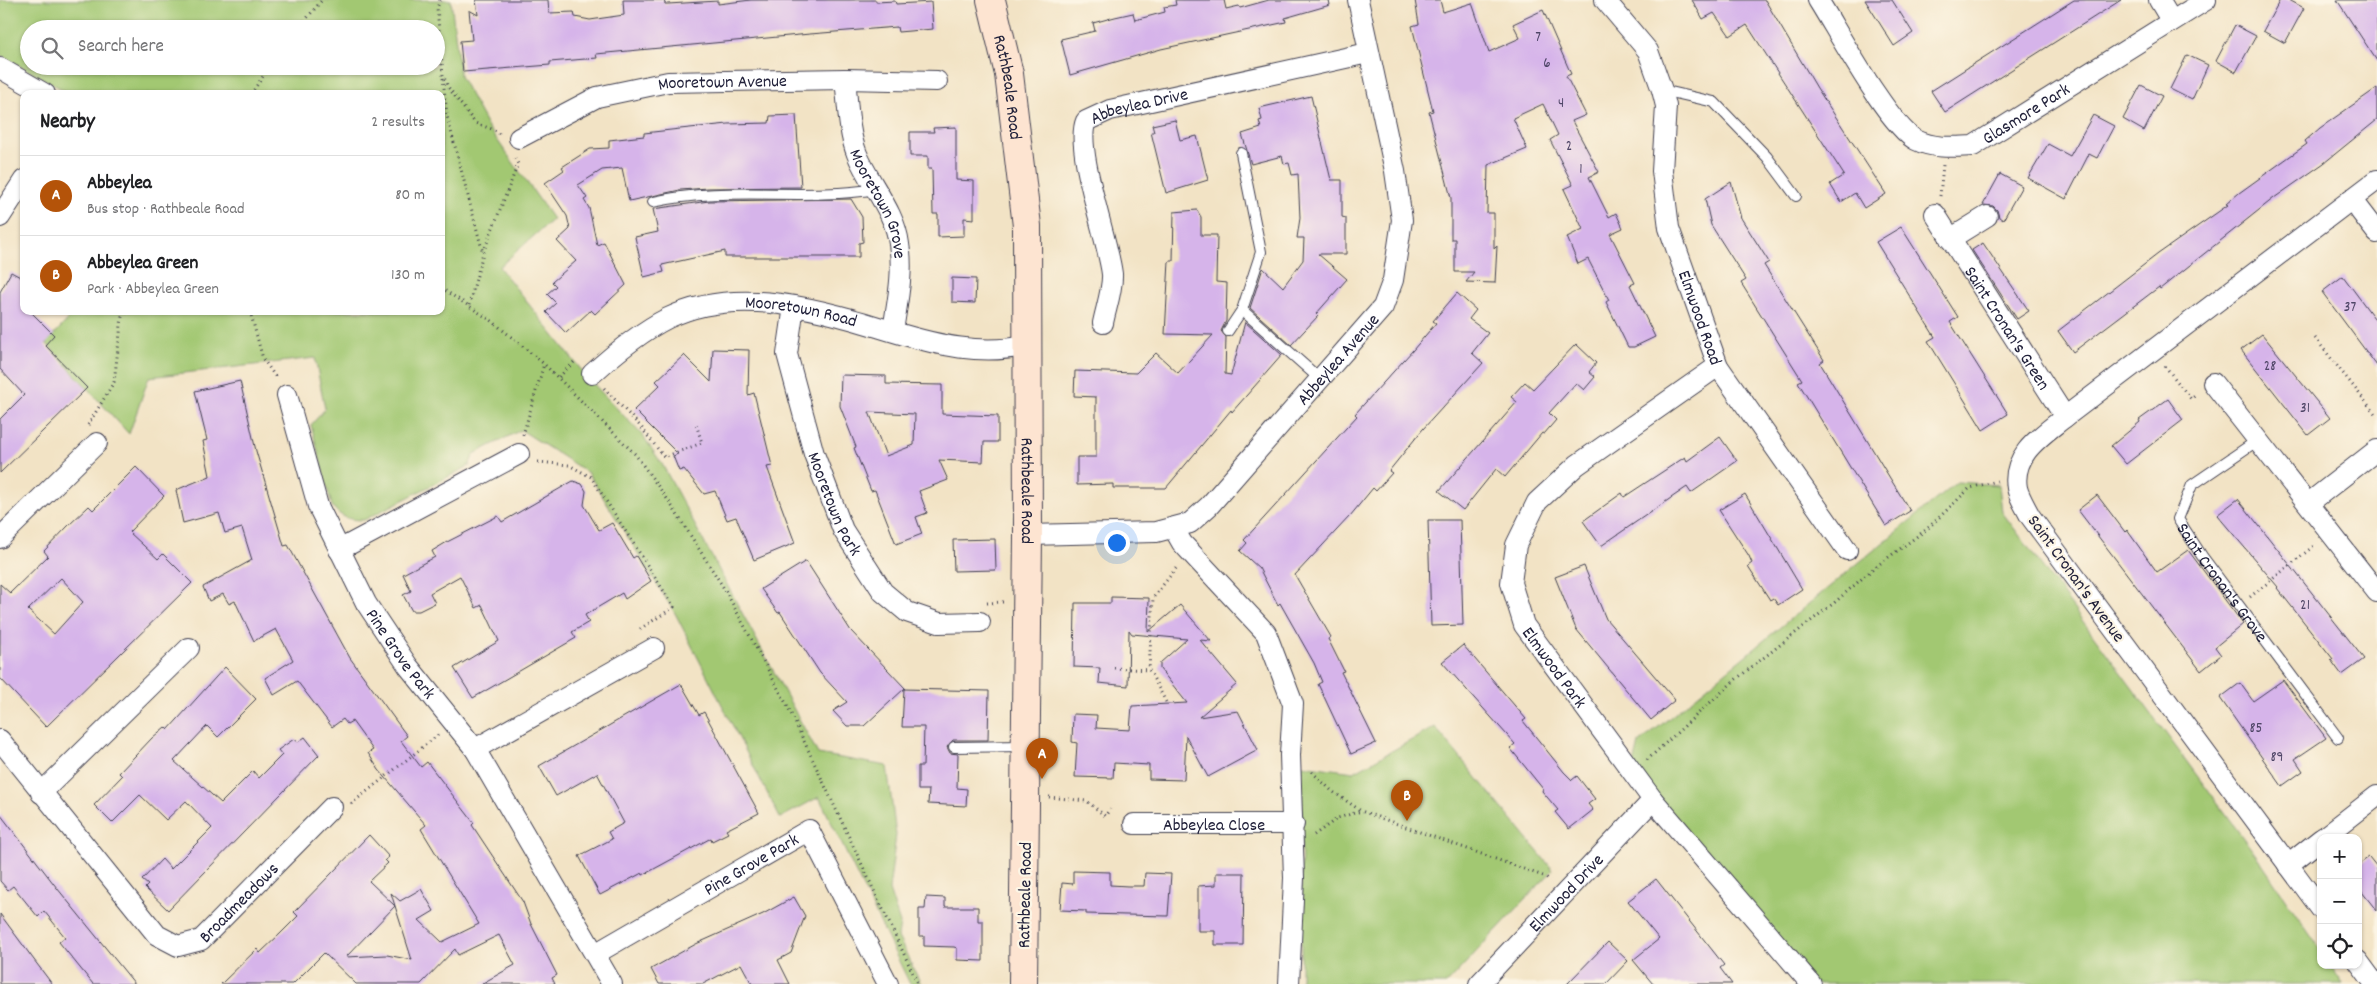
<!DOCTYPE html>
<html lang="en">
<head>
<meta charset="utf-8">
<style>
	:root { --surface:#fff; --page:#f2f2f2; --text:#202124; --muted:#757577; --line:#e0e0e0; --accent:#b45309 }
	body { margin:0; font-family:Dekko,sans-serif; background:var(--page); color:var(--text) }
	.controls { position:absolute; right:15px; bottom:15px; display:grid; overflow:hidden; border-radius:10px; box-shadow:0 1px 4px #0004 }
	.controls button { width:45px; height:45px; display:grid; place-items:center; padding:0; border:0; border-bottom:1px solid var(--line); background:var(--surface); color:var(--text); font:25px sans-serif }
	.you { position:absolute; left:1116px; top:542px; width:18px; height:18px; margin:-12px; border:4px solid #fff; border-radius:50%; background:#1a73e8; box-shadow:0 0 0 8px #1a73e833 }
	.badge { display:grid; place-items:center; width:32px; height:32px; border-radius:50%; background:var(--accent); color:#fff; font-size:16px; font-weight:700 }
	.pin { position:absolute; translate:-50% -41px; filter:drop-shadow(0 1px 2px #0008) }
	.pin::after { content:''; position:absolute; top:26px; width:18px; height:15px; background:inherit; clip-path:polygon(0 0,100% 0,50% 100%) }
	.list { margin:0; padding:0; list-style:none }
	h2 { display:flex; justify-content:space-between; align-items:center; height:65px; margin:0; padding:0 20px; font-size:21px }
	h2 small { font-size:16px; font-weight:400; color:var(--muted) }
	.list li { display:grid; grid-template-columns:32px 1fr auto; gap:15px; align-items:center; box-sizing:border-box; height:80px; padding:0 20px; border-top:1px solid var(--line) }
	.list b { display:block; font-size:19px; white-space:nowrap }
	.list p { margin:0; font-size:16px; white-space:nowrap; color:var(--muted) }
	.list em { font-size:16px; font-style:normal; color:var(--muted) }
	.icon { flex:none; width:28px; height:28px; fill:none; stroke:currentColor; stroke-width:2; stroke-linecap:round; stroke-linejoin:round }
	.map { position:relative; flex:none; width:2377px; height:984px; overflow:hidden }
	.search { position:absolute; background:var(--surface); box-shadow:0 1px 4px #0004; left:20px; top:20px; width:425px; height:55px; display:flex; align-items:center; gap:12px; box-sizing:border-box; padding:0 18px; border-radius:28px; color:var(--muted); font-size:19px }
	.panel { position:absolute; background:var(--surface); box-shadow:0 1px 4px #0004; left:20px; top:90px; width:425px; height:225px; border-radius:10px }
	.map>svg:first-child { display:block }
</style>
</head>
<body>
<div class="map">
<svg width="2377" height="984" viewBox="0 0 2377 984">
	<rect width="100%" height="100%" fill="#fcf5e5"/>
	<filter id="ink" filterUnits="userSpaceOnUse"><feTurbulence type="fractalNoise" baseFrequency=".02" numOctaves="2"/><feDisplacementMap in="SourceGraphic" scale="10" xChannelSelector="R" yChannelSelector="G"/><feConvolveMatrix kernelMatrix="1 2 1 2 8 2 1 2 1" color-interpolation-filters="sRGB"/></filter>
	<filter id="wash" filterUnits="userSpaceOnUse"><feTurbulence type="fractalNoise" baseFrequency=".0096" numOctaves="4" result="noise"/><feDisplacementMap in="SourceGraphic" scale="20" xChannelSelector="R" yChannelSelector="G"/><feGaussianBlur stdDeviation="1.12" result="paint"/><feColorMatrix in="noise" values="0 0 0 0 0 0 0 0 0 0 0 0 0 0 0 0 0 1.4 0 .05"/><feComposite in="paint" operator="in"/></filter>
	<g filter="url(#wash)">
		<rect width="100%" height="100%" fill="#f2e3c5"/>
		<!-- green -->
		<g fill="#a2c872" stroke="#627556" fill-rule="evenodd">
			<path d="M0,0H451L460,76L488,127L553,219L499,267L587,377L643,436L662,464L818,754L887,766L896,835L889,890L900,923L898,937L921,984H910L819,797L780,818L676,615L588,473L521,430L474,454L469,466L364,520C349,520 341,518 332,506L311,425L325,409L315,358L149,377L129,434L46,343L76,311H441V94H71L0,55ZM29,29H436V66H29Z"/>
			<polygon points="1957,482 1999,485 2002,512 2258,858 2321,951 2321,965 2330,965 2343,984 1812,984 1632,773 1639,743"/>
			<polygon points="1435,727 1553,870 1446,984 1301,984 1302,765 1354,772"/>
		</g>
		<g id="blocks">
			<!-- building -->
			<g fill="#d6b4ea" fill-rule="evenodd">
				<polygon points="476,0 548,0 549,13 574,12 575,17 590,20 624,15 623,0 664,0 665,4 668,4 718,1 718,4 751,0 876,0 876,2 895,1 896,4 931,2 933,29 898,32 897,27 810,34 596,54 597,58 550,62 550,65 463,72 460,41 472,40 469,10 478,15"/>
				<polygon points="1175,0 1224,0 1226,9 1239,6 1240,8 1269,0 1329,0 1330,5 1285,18 1286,22 1161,49 1070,75 1061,39 1095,31 1093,23 1115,17 1133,13 1135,20 1165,12 1164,7 1176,5"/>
				<polygon points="1415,0 1440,0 1443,12 1472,3 1489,52 1520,38 1513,24 1543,10 1571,74 1566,76 1586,115 1572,121 1599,172 1589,177 1609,217 1616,213 1623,228 1610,234 1635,283 1630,285 1655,337 1634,347 1628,347 1606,302 1609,300 1588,259 1578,264 1567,237 1583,229 1564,189 1573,185 1550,140 1558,135 1543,104 1513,118 1527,149 1488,165 1487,213 1494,213 1494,249 1497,246 1495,283 1466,282 1474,272 1455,272 1455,239 1451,239 1451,198 1429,112 1433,111 1412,26 1419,24"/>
				<polygon points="1692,0 1765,0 1817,88 1886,194 1864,208 1855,193 1841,202 1830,184 1844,175 1747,25 1730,36 1714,13 1703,19"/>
				<polygon points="1865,0 1892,0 1913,33 1894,46"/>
				<polygon points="2074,0 2121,0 1945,112 1931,91"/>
				<polygon points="2280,0 2289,0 2304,8 2285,43 2263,31"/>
				<polygon points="2337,0 2377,0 2377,61 2352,23"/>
				<polygon points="2235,25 2256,36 2236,72 2216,61"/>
				<polygon points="2187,55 2208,65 2192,100 2170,89"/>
				<polygon points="2141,85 2162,96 2144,131 2123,119"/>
				<polygon points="2377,88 2377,120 2324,163 2274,198 2160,289 2159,287 2073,352 2058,331 2158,254 2228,205 2226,204 2239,193 2307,144 2305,141 2320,128"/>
				<polygon points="1311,96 1331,180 1342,180 1342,217 1346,218 1346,254 1318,254 1347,279 1316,314 1318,316 1291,345 1250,308 1263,268 1283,287 1303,260 1304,238 1297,238 1300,218 1298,174 1292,175 1289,163 1284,164 1282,156 1251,164 1242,134 1261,128 1259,121 1262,120 1259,108"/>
				<polygon points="796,115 801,187 708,188 680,190 629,201 622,168 602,170 578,185 587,198 584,200 589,208 597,245 604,242 626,285 595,314 591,310 566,333 546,312 556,303 547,294 556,286 552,282 576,261 557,241 570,229 567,216 545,183 564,170 562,167 590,149 609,148 609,140 644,136 644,133 680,129 728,124 769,123 770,116"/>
				<polygon points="2093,115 2114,126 2097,158 2089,154 2066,199 2028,178 2048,144 2070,156"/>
				<polygon points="1175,120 1180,140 1197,136 1208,180 1166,193 1151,132 1154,132 1152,125"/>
				<polygon points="956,127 956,180 974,181 974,219 964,218 964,236 938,237 938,214 933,214 932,169 928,169 928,156 910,156 910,132 934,132 933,128"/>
				<polygon points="2000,174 2022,186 2003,220 1999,217 1997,210 1993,206 1983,205"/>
				<polygon points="1731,182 1741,218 1769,262 1764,265 1824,360 1820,363 1910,511 1886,526 1798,382 1802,380 1741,283 1746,280 1711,225 1705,199"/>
				<polygon points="851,199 862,217 863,242 859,243 859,257 725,257 725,251 662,265 664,272 644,277 635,237 658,232 653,209 709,201"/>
				<polygon points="1197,210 1201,217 1201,235 1217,235 1216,282 1227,283 1226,321 1221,331 1226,337 1225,374 1231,375 1245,322 1282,355 1232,412 1231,410 1166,488 1113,488 1113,484 1077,485 1077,457 1096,457 1096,397 1074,396 1075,371 1136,373 1156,353 1178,373 1213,335 1165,334 1169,261 1173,261 1174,212"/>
				<polygon points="1901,227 1958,317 1950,322 2008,414 1983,430 1928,341 1935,337 1876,242"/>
				<polygon points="1983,243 2029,311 2017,319 1972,250"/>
				<polygon points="11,272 24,279 24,311 30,311 54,335 45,345 87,388 0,473 0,419 24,395 0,369 0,292"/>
				<polygon points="2343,276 2377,322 2377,366 2322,292"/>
				<polygon points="952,278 976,279 975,303 952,302"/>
				<polygon points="1457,293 1476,310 1469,319 1488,333 1472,353 1483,363 1423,429 1389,471 1392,473 1376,491 1373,488 1350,516 1295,575 1331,637 1328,639 1344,671 1341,672 1376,743 1351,754 1318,684 1322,682 1314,663 1280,603 1278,605 1259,568 1240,551 1247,543 1244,540 1357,416 1355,414 1413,350 1436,323 1433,321"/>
				<polygon points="2262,334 2330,418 2308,435 2241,350"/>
				<polygon points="1576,344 1596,363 1589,372 1595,377 1584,390 1576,383 1549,413 1556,420 1544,434 1542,433 1505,477 1496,469 1463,510 1439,491 1517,402 1511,397 1525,382 1533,389"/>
				<polygon points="713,349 749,350 748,395 754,393 772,466 767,467 795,543 754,560 736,517 727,520 715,491 704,494 684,469 679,471 673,456 678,454 634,410 660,385 656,381 684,355 711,382"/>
				<path d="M841,375L886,376V384L942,385V414L998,416V442H984L983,462L939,460L948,480L919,491L927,513L916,517L922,534L896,544L875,490L871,491L854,448L856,447L840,406ZM869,412L915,414L914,445L886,456Z"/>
				<path d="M240,381L256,451L284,546L288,545L350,658L407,736L401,741L421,767L427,762L468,815L474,823L472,825L523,902L531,924L557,975L552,978L555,984H481L515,965L499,935L458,955L455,949L421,984H356L324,953L293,984H221L257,949L260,953L280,934L298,916L294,912L369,835L389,857L385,860L388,863L369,881L395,906L391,893L400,901L421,889L434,911L419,920L442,942L479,924L421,829L426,825L379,770L368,753L373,750L352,721L347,724L343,719L332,727L297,681L274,695L265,678L293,660L276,629L254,641L235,601L229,604L223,594L209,601L203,587L252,560L242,528L225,533L219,513L183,523L176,490L210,476L203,441L207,440L195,391ZM395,906L412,960L387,955L346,957Z"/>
				<polygon points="2168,399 2183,420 2126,464 2111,446 2140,422 2139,420"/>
				<polygon points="1720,437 1737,461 1691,493 1687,487 1601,546 1583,521 1622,493 1624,497 1685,457 1687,461"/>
				<path d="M136,467L164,496L129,532L158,559L163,554L192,583L46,727L0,678V584L10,593L48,556L44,551L68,526L89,506L93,510ZM61,578L83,602L54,634L28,610Z"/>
				<polygon points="573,481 582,484 586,491 584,505 599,530 612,523 633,558 636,556 651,581 625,599 622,593 585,615 589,622 572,632 576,638 473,698 454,668 499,641 482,605 476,608 460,576 430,593 435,603 419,611 412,611 403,595 411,591 403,574 435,557 432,551 447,542 498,516 502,522"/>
				<polygon points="1745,494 1802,589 1778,605 1773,598 1770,600 1748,566 1752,563 1749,556 1719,510"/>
				<polygon points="2097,495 2125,532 2127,530 2157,572 2188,550 2243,624 2215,647 2221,655 2201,671 2078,510"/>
				<polygon points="2238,499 2364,659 2342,675 2331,660 2333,659 2277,588 2278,587 2217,515"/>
				<polygon points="1428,520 1460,520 1463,625 1431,626"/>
				<polygon points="995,539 996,570 954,571 953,540"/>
				<polygon points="806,561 851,631 905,688 864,726 847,726 833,711 847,702 820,673 780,612 778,613 761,589"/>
				<polygon points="1584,566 1606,619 1675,700 1651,720 1576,629 1555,577"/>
				<polygon points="1111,597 1149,598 1148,632 1180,605 1211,641 1200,640 1237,684 1199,717 1238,711 1258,750 1208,777 1186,736 1184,780 1149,779 1149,765 1114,763 1113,778 1075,777 1077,743 1072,742 1073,714 1097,715 1096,728 1130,730 1132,706 1187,703 1160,669 1160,663 1187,639 1132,634 1129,630 1128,686 1099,683 1100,668 1074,667 1075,603 1111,603"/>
				<polygon points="1463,645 1526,719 1523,721 1564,772 1572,780 1577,776 1595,799 1588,804 1593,810 1569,829 1555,812 1558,810 1542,791 1543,789 1510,748 1515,744 1442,662"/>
				<polygon points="225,667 256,699 218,737 207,726 174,761 221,803 253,771 259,778 282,755 278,750 294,739 298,742 305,737 319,755 168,910 145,888 148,885 142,880 162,859 171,869 212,828 186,801 166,820 140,795 112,823 94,805 122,776 119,773 152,738 165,727 168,730"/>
				<polygon points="2283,680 2326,738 2295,759 2303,771 2282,786 2220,698 2240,683 2253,701"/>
				<polygon points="681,684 699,715 704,712 759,813 726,830 728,833 712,841 711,838 643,875 642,873 600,895 579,856 612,839 608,832 624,823 597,773 556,796 539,766"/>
				<polygon points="904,689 989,691 988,740 953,740 947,747 950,753 958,754 957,788 967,789 966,806 928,804 929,790 918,790 918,766 923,766 924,727 902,727"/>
				<polygon points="0,814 57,888 135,984 93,984 59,942 65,937 44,911 38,917 13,886 8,890 0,881"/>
				<polygon points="2369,857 2377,867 2377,911 2358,887 2358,865"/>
				<polygon points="1073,871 1110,872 1110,885 1128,886 1144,886 1145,873 1171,874 1168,916 1086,914 1086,911 1060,910 1062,883 1073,884"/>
				<polygon points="1216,873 1244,873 1243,945 1215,945 1215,931 1198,931 1198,886 1216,885"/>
				<polygon points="1656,879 1724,965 1720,968 1732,984 1653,984 1633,960 1659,939 1628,901"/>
				<polygon points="794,897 805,916 791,953 778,960 790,984 752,984 741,964 703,984 659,984 651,969 696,944 763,914"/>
				<polygon points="926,897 945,898 945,907 978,907 978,921 983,921 983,961 957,960 957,948 954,947 924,946 924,936 919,936 919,909 925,909"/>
				<polygon points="0,914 34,960 52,984 0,984"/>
				<polygon points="1608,942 1628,961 1606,984 1567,984"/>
			</g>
		</g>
	</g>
	<g filter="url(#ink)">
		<use href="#blocks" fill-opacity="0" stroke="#413f50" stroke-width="1"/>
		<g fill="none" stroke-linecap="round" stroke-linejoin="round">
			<!-- service casing -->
			<g stroke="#413f50" stroke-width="12">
				<g id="service">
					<polyline points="1662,90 1714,102 1767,157 1796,196"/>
					<polyline points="1241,153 1261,252 1242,310 1321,380"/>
					<path d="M653,202C727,185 802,201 876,189"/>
					<polyline points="1228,331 1242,310"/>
					<path id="s1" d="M2258,440L2192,485L2178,519L2202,556L2338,738"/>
					<polyline points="954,747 1024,746"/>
				</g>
			</g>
			<!-- minor casing -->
			<g stroke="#413f50" stroke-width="22">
				<g id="minor">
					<path id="s2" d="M1605,0L1648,51L1662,90L1666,106L1662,171L1669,228L1718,366L1847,550"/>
					<path id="s3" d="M1818,0C1837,30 1889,126 1916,140C1934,149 1954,147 1973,146L2206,0"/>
					<polyline points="2159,0 2171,20"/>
					<polyline points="0,68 45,94"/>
					<path id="s4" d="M845,79C848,103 848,131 857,154C869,184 895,211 899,244C904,273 897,303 893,331"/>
					<path id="s5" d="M519,138L597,97L668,82L845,79L937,81"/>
					<polyline points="2351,199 2377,233"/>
					<path id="s6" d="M1935,214L2065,417"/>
					<polyline points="0,217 24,180"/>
					<polyline points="1950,239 1987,216"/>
					<path id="s7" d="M794,306L787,354L814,454L843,530L883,592L907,612L939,623L980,622"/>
					<path id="s8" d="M1103,323C1106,308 1113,288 1112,274C1108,239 1074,148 1086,121L1110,110L1368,53"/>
					<path id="s9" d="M1718,366L1577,465L1537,502L1516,545L1511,583L1524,625L1653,800L1811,984"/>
					<path id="s10" d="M592,374C615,353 640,332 668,318C737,284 824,310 894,332C937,345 982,356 1028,345"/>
					<polyline points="2213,383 2377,592"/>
					<path id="s11" d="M287,395L318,506L366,603L408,666L475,749L612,984"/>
					<polyline points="2309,503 2377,450"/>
					<polyline points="1174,529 1182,543 1266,633 1293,704 1290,755 1294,878 1289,984"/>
					<path id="s12" d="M1028,535L1156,532L1190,523L1209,506L1383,307L1393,280L1402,220L1395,171L1358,0"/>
					<polyline points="0,538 97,443"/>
					<polyline points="339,550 519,454"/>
					<path id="s13" d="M0,740L157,935L178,946L201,940L332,807"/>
					<polyline points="475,749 654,648"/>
					<polyline points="41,793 189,648"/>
					<path id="s14" d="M1134,824H1294"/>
					<polyline points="2323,838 2377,796"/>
					<polyline points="2288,865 2321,839"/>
					<path d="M2321,909L2030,516C2026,508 2019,497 2017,488C2011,454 2043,435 2065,417L2377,180"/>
					<path id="s15" d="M595,954L809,830L888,984"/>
					<polyline points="2358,961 2375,984"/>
					<path id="s16" d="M1479,984L1653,800"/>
				</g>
			</g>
			<!-- secondary casing -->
			<g stroke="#413f50" stroke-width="30">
				<g id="secondary">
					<path id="s17" d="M991,0L1009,74L1027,226L1028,535L1023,984"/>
				</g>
			</g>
			<!-- path -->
			<g stroke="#413f50" stroke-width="3" stroke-dasharray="1 4" stroke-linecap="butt">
				<polyline points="440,0 437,8 443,75 448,87 475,123 497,131 500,135"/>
				<polyline points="298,29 322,0"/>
				<polyline points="443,78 447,116 483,253"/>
				<polyline points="251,94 270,66"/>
				<polyline points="1940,196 1943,165"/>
				<polyline points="441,288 492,321 544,364 635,454 668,500 725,590 787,705 918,984"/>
				<polyline points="469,305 483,253 518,164 515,158"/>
				<polyline points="250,311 263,359 277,379"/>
				<polyline points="2315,338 2377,416"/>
				<polyline points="2165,366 2191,399 2196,395"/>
				<polyline points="559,377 574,362"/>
				<polyline points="604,388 641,427 664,457 702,443 696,424"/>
				<polyline points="88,425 114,382 122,317 125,311"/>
				<polyline points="523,435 544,364"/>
				<polyline points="538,462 569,465 591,477 674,607 640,629"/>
				<polyline points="2250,597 2315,545"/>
				<polyline points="987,603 1003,602"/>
				<polyline points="1114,668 1149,670"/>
				<polyline points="1166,702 1149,670 1153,598 1177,567"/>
				<polyline points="1647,760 1735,680 1834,603 1874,568 1927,529 1970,488 1997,481"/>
				<polyline points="1312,772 1332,791 1361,811 1546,877 1549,880"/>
				<polyline points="1049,797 1087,801 1105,816 1110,809"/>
				<polyline points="351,804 438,735"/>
				<polyline points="1314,835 1338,818 1361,811"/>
			</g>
			<!-- service -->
			<use href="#service" stroke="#fff" stroke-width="10"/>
			<!-- minor -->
			<use href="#minor" stroke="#fff" stroke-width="20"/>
			<!-- secondary -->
			<use href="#secondary" stroke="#fde4d1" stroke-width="28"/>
		</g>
	</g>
	<g text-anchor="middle" stroke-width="4.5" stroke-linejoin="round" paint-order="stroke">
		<!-- number labels -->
		<g font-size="15" fill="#4f4667">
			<text x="1538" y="41">7</text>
			<text x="1547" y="67">6</text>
			<text x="1561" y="107">4</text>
			<text x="1569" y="150">2</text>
			<text x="1581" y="173">1</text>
			<text x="2350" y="311">37</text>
			<text x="2270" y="370">28</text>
			<text x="2305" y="412">31</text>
			<text x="2305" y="609">21</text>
			<text x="2256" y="732">85</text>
			<text x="2277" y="761">89</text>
		</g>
		<!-- street labels -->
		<g font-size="18" fill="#22223b" stroke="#fcf5e5">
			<text dy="6" stroke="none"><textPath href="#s5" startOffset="215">Mooretown Avenue</textPath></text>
			<text dy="6" stroke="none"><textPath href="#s17" startOffset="89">Rathbeale Road</textPath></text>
			<text dy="6" stroke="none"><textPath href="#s8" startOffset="262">Abbeylea Drive</textPath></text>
			<text dy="6" stroke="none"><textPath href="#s3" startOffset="292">Glasmore Park</textPath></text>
			<text dy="6" stroke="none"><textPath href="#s4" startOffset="131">Mooretown Grove</textPath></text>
			<text dy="6" stroke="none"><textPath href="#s10" startOffset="231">Mooretown Road</textPath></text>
			<text dy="6" stroke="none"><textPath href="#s2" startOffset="342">Elmwood Road</textPath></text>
			<text dy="6" stroke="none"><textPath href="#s6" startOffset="135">Saint Cronan's Green</textPath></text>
			<text dy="6" stroke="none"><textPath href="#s12" startOffset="384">Abbeylea Avenue</textPath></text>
			<text dy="6" stroke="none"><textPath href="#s17" startOffset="494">Rathbeale Road</textPath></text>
			<text dy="6" stroke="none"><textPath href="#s7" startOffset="206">Mooretown Park</textPath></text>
			<text transform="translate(2077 578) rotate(54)" y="6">Saint Cronan's Avenue</text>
			<text dy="6" stroke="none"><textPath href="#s1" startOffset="194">Saint Cronan's Grove</textPath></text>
			<text dy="6" stroke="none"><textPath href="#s11" startOffset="285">Pine Grove Park</textPath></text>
			<text dy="6" stroke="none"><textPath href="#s9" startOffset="409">Elmwood Park</textPath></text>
			<text dy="6" stroke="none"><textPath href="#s14" startOffset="80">Abbeylea Close</textPath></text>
			<text dy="6" stroke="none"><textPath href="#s15" startOffset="180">Pine Grove Park</textPath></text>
			<text dy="6" stroke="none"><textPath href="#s16" startOffset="126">Elmwood Drive</textPath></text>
			<text transform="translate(1024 895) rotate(-89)" y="6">Rathbeale Road</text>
			<text dy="6" stroke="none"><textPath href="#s13" startOffset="351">Broadmeadows</textPath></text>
		</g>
	</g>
</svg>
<div class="controls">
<button>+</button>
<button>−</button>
<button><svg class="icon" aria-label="locate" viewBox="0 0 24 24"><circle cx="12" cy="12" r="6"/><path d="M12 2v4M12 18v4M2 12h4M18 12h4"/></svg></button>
</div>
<div class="you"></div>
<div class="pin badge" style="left:1042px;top:779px">A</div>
<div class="pin badge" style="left:1407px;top:821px">B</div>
<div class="search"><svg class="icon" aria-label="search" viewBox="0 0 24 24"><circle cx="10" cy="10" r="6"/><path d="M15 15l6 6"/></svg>Search here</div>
<section class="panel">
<h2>Nearby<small>2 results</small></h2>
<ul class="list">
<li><span class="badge">A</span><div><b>Abbeylea</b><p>Bus stop · Rathbeale Road</p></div><em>80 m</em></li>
<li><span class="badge">B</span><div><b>Abbeylea Green</b><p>Park · Abbeylea Green</p></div><em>130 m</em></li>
</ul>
</section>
</div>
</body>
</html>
